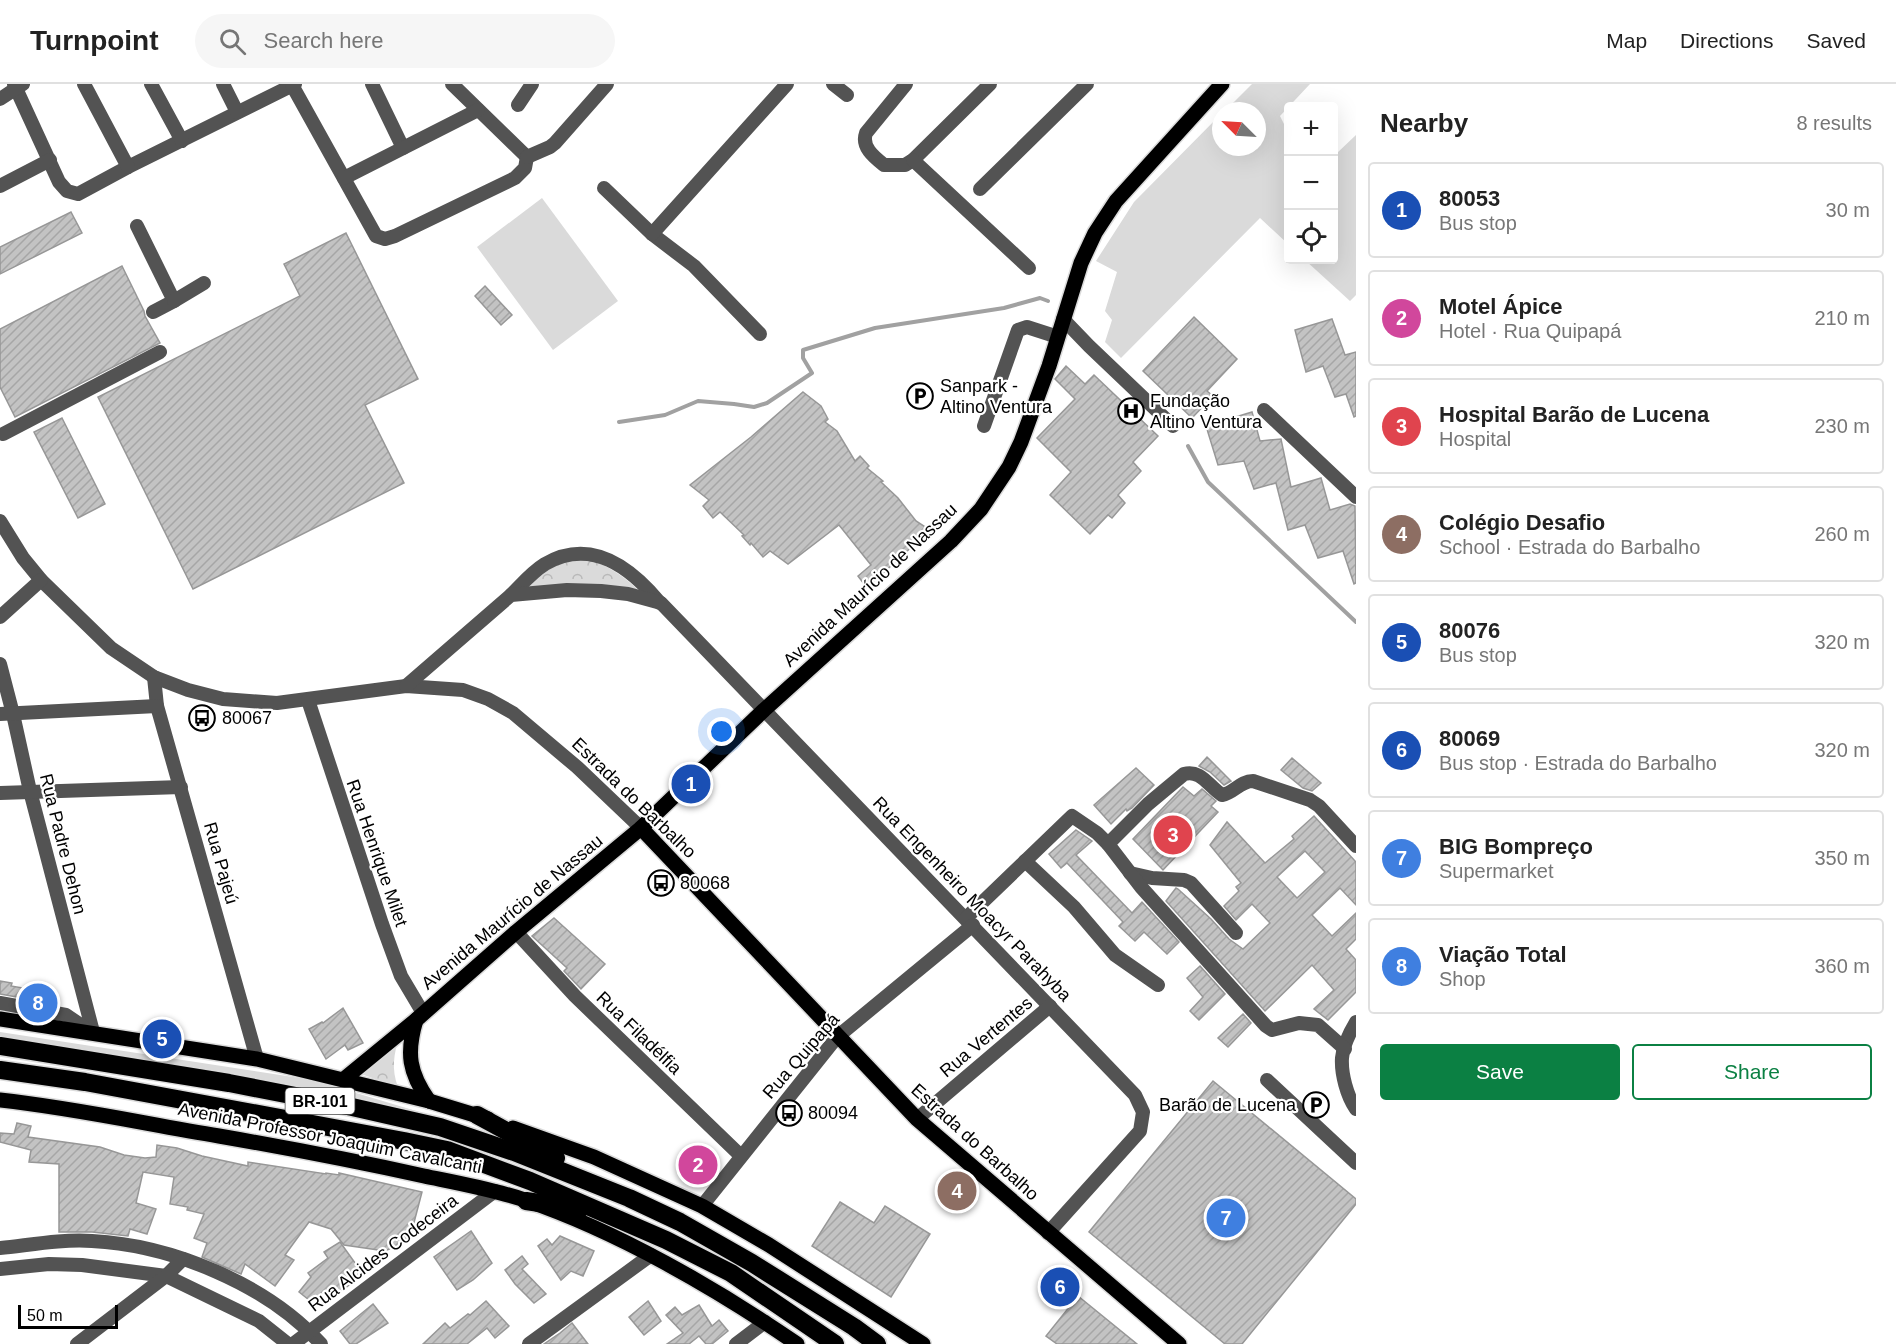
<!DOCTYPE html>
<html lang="en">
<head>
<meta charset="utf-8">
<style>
	:root { --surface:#fff; --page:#f6f6f6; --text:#222; --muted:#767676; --line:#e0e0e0; --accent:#0b8043 }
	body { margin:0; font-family:Helvetica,sans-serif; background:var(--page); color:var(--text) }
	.controls { position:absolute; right:18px; top:18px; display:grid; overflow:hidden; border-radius:6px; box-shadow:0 6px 24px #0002 }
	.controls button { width:54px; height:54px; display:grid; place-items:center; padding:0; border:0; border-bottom:2px solid var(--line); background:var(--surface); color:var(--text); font:30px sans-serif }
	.compass { position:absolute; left:1212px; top:18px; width:54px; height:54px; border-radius:50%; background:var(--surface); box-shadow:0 6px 24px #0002; rotate:294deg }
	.scale { position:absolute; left:18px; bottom:15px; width:100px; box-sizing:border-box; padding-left:6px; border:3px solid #000; border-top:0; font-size:16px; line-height:21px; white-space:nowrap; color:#000; -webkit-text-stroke:4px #fff; paint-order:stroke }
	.you { position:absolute; left:722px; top:648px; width:21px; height:21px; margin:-15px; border:4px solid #fff; border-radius:50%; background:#1a73e8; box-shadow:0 0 0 9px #1a73e833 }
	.badge { display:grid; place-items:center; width:39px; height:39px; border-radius:50%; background:var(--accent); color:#fff; font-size:20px; font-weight:700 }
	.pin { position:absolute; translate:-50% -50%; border:3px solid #fff; box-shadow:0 2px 6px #0006 }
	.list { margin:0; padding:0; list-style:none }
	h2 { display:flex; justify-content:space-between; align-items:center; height:78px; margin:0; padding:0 24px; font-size:26px }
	h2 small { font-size:20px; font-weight:400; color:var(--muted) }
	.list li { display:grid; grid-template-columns:39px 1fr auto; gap:18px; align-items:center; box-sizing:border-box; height:96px; margin:0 12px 12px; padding:0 12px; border:2px solid var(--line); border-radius:6px }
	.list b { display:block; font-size:22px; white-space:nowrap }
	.list p { margin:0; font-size:20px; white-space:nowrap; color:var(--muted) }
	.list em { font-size:20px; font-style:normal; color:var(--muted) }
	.actions { display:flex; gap:12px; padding:18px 24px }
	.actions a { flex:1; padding:14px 0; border:2px solid var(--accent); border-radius:6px; text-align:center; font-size:21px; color:var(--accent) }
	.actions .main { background:var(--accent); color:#fff }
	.icon { flex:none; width:33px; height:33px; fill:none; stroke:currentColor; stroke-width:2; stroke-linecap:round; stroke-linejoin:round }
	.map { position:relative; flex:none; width:1356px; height:1260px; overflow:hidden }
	header { display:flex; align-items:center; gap:36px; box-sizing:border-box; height:84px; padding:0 30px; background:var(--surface); border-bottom:2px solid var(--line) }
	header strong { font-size:28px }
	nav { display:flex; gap:33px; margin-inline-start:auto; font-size:21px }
	.search { width:420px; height:54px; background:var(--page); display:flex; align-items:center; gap:15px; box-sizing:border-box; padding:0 21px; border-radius:33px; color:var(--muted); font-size:22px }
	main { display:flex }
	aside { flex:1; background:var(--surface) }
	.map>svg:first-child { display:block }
</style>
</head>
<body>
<header>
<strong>Turnpoint</strong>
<div class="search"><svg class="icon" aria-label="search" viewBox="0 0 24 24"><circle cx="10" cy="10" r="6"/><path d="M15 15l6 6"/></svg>Search here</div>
<nav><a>Map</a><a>Directions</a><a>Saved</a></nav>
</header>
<main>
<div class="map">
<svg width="1356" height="1260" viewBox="0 0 1356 1260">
	<defs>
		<pattern id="park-crowns" width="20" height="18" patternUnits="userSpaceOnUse" patternTransform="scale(1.5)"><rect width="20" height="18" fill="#dadada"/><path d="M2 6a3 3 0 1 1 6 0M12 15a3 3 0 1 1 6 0" fill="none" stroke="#b9b9b9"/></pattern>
		<pattern id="building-hatch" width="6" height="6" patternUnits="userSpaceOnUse" patternTransform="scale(1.5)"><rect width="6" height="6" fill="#c3c3c3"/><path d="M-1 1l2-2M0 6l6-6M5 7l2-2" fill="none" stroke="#a6a6a6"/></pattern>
	</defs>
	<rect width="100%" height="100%" fill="#fff"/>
	<!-- green -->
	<g fill="#dadada">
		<polygon points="1252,0 1310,0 1280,32 1288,48 1288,160 1260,134 1121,274 1105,258 1112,236 1105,227 1117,188 1096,177 1134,118 1221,30 1221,63 1257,63 1257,27 1225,27"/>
		<polygon points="1356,51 1356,211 1350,217 1305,176 1334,176 1334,69 1336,70"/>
		<polygon points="542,114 618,217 553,266 477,163"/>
		<polygon points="0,948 313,996 446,1036 0,955"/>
	</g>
	<!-- park -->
	<g fill="url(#park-crowns)">
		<path d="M584,473C607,481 625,492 642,510L522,504L548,479Z"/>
		<path d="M399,953C394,970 391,985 398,1003L361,990Z"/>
	</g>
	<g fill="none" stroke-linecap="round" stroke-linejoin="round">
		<!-- stream -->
		<g stroke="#a1a1a1" stroke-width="4">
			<polyline points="619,338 665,331 698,317 734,320 754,323 767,319 812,289 803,274 803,266 875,244 1004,224 1040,214 1048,217"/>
			<polyline points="1188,362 1208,398 1356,538"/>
		</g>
	</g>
	<!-- building -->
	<g fill="url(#building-hatch)" stroke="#979797" stroke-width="1.5" fill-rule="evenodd">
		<polygon points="71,128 82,149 0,190 0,163"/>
		<polygon points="346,149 418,295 365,321 404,399 193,505 98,313 300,212 284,180"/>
		<polygon points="122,182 144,227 145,232 160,259 15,333 0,303 0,245"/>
		<polygon points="485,202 512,231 501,241 475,212"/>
		<polygon points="1194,233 1237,275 1207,307 1213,312 1192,334 1143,287"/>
		<polygon points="1332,235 1345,271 1356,268 1356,332 1354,333 1346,310 1335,313 1323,282 1306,288 1295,246"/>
		<polygon points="1066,282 1085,300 1094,291 1158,352 1133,378 1141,387 1118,411 1125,419 1112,434 1108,431 1090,450 1050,411 1071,388 1037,354 1075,315 1055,295"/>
		<polygon points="803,308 821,322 828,335 825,338 837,347 855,377 860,372 869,382 867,384 883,397 881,398 898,414 916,437 930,446 867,504 858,492 871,481 839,441 788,480 770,467 763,473 751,459 750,461 742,452 744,451 720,428 713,434 703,422 709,416 690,401 751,353"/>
		<polygon points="1252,328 1260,357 1281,355 1291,403 1321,394 1330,426 1350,420 1355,422 1356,499 1354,500 1343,467 1318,474 1305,441 1288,446 1276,399 1254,405 1244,377 1218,381 1206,342"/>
		<polygon points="62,334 105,420 78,434 34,348"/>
		<polygon points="1207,673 1231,697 1224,701 1210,688 1199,682"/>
		<polygon points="1292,674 1321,699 1312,707 1303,704 1281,686"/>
		<polygon points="1136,684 1154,701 1132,724 1127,727 1126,725 1111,740 1094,721"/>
		<polygon points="1183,703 1194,712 1202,705 1216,717 1211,722 1218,728 1163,786 1133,755"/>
		<path d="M1314,732L1356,778V821L1340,804L1312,831L1332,852L1356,829V855L1346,865L1356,876V908L1328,936L1314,925L1334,906L1312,881L1265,927L1166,817L1176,804L1178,805L1211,835L1229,855L1243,865L1270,839L1252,820L1236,836L1224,822L1239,807L1236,803L1241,799L1210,761L1227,738L1265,779L1294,755L1292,752ZM1305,767L1325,788L1297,814L1277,793Z"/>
		<polygon points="1076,746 1092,757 1076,771 1132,829 1142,818 1179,858 1167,870 1144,848 1135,857 1119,842 1123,838 1067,779 1061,784 1049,770"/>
		<polygon points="554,834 605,880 581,905 564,887 567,884 532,852"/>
		<polygon points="1200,882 1225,910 1199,936 1190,927 1203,913 1187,894"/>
		<polygon points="0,897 12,899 11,902 57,910 56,920 0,910"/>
		<polygon points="343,924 363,959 348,966 345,961 326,975 309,945 322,938 323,939"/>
		<polygon points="1243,930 1251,939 1228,963 1218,954"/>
		<polygon points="1213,997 1356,1115 1356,1120 1242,1260 1225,1260 1089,1148"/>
		<polygon points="17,1039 31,1042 28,1053 100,1063 124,1071 145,1074 156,1073 157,1061 177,1064 202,1072 248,1082 248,1078 326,1090 326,1089 339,1091 339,1089 422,1108 411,1150 398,1161 385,1167 344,1161 331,1145 309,1138 285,1171 294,1176 275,1202 245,1180 241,1190 202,1173 207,1159 194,1154 204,1130 187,1126 188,1123 170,1120 174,1093 143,1088 136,1119 156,1125 147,1150 130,1145 128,1152 92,1148 59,1148 59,1080 29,1078 31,1066 0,1058 0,1049 14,1050"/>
		<polygon points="840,1118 874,1139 885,1122 930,1150 891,1213 812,1162"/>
		<polygon points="471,1147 492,1179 473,1196 457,1206 434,1173"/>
		<polygon points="560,1152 594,1167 583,1192 571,1187 561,1196 538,1162 547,1155 552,1161"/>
		<polygon points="340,1158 363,1190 326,1219 319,1214 314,1220 299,1208 311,1193 308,1189 328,1174 324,1168"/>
		<polygon points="522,1172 528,1180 522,1185 546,1210 534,1219 515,1200 505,1186"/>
		<polygon points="1078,1212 1137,1260 1057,1260 1046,1252"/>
		<polygon points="486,1217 509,1242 495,1254 487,1244 467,1260 423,1260 445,1239 450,1244 468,1230 470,1231"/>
		<polygon points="648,1217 661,1237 644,1251 629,1233"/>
		<polygon points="373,1220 388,1239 356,1260 350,1260 340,1247"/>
		<polygon points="699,1221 712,1242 719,1236 728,1247 712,1260 706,1260 699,1252 689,1260 667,1260 683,1249 666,1231 675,1223 682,1231"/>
		<polygon points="572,1239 588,1260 544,1260 560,1249"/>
	</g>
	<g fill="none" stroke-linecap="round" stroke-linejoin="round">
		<!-- major casing -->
		<g stroke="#dbdbdb" stroke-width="18">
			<g id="major">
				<polyline points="641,744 917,1035 1179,1260"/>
				<polyline points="0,935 257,975 429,1017 488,1035"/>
				<path d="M416,936C406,969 409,989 429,1017"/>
				<polyline points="344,995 416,936 516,848 641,744 764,626 951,457 981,425 1009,383 1021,358 1049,282 1081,179 1095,149 1116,117 1222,0"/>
				<path d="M0,1016C74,1024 146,1040 219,1052C288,1064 356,1077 424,1092C458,1099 492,1105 525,1116C617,1147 717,1205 797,1260"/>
				<polyline points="513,1044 594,1073 702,1122 769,1161 923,1260"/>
			</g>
		</g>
		<!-- highway casing -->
		<g stroke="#dbdbdb" stroke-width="21">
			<g id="highway">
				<polyline points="0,962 229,999 352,1023 440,1043 514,1068 629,1114 680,1138 752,1179 854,1243 877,1260"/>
				<polyline points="0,986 85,998 404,1057 447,1066 530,1097 666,1156 731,1189 835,1260"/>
				<polyline points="477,1031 556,1074"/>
				<polyline points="526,1117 580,1125"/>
			</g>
		</g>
		<!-- minor -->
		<g stroke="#535353" stroke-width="14">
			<polyline points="14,0 59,98 67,107 78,110 128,83 295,0"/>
			<polyline points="84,0 128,83"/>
			<polyline points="151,0 182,57"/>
			<polyline points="223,0 237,28"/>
			<polyline points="372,0 403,64"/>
			<polyline points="452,0 527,73"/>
			<polyline points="833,0 847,11"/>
			<path d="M906,0L866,49C861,63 874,73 884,81H905L913,76L990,0"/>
			<polyline points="292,1 376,152 385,155 395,152 515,94 525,84 527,73"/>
			<polyline points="0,15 23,0"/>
			<polyline points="518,21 532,0"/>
			<polyline points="527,73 550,63 555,59 607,0"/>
			<polyline points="913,76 1029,184"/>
			<polyline points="344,94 478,26"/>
			<polyline points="0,102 50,76"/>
			<polyline points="604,104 652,150 694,182 760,250"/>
			<polyline points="980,105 1087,0"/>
			<polyline points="137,142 174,217 153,228"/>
			<polyline points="652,150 787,0"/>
			<polyline points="174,217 204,199"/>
			<polyline points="1063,235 1089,262 1173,342"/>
			<polyline points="1264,326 1356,413"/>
			<polyline points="984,342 1018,246 1027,243 1058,253"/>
			<polyline points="3,350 160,268"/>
			<polyline points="0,437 23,474 41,496 111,564 154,593 188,606 223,615 277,619 406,602 463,606 488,615 513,629 577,683 641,744"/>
			<path d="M511,511C522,500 532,488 545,480C592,453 631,484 660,519"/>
			<polyline points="0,533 41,496"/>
			<polyline points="0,580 13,630 30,707 93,948"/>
			<polyline points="154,593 157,622 257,975"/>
			<polyline points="406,602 511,511 567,506 601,507 628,510 661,519 1135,1011 1143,1028 1140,1047 1048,1149"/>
			<polyline points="308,616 382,840 401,892 423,929"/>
			<polyline points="0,630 157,622"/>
			<polyline points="0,709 181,703"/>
			<polyline points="1025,777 1074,823 1115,871 1158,901"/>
			<polyline points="1130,789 1152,794 1184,796 1191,799 1236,849"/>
			<polyline points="966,834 1072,732 1097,749 1108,760"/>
			<polyline points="516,848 575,912 741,1072"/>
			<polyline points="0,919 66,931 91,948"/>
			<path d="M1356,938C1350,948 1343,963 1342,974C1341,990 1347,1012 1356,1025"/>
			<path d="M1345,965L1318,941L1299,939L1272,946L1266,942L1141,803L1108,760L1148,720L1184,690C1201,685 1209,703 1222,711C1234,709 1240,697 1253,697L1310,716L1319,722L1356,762"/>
			<polyline points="1267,996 1356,1079"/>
			<polyline points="917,1035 1050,922"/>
			<polyline points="702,1122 837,953 973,841"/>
			<path d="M0,1164C30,1161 61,1155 92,1157C171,1161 267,1200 321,1260"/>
			<polyline points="0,1185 49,1180 82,1181 166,1192 259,1237 288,1260"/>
			<polyline points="77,1260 166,1192 183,1175"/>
			<polyline points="293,1260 495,1107"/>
			<polyline points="529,1260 651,1171"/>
			<polyline points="736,1260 765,1238"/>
		</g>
		<!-- major -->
		<use href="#major" stroke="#000" stroke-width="15"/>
		<!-- highway -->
		<use href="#highway" stroke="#000" stroke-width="18"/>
	</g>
	<!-- icons -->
	<defs>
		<g id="parking-ring" transform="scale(1.35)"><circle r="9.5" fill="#fff" stroke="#000" stroke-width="1.5"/><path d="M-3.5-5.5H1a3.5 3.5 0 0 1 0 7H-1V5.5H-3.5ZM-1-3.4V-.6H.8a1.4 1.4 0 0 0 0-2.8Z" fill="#000"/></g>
		<g id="hospital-ring" transform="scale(1.35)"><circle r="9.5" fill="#fff" stroke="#000" stroke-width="1.5"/><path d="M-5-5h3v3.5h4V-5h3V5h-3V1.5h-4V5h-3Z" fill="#000"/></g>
		<g id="bus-ring" transform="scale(1.35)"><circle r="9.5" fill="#fff" stroke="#000" stroke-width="1.5"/><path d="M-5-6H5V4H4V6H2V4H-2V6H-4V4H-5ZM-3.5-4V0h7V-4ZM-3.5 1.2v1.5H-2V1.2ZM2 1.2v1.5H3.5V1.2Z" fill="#000"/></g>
	</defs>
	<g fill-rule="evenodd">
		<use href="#parking-ring" x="920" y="312"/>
		<use href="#hospital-ring" x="1131" y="327"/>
		<use href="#bus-ring" x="202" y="634"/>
		<use href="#bus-ring" x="661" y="799"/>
		<use href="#parking-ring" x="1316" y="1021"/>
		<use href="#bus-ring" x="789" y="1029"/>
	</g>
	<g text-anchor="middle" stroke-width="4.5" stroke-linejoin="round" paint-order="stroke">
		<!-- shield labels -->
		<rect fill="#fff" stroke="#4c4c4c" stroke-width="1.5" x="285.5" y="1004" width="69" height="26" rx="4.5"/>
		<g font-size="16" font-weight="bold" fill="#000">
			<text x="320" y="1023">BR-101</text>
		</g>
		<!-- poi labels -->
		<g font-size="18" fill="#000" stroke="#fff" text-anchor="start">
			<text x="940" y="308">Sanpark -<tspan x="940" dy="21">Altino Ventura</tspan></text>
			<text x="1150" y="323">Fundação<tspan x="1150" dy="21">Altino Ventura</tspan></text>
			<text x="222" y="640">80067</text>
			<text x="680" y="805">80068</text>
			<text x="1296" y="1027" text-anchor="end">Barão de Lucena</text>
			<text x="808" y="1035">80094</text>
		</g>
		<!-- street labels -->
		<g font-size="18" fill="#000" stroke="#fff">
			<text transform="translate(870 501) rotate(-43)" y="6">Avenida Maurício de Nassau</text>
			<text transform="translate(634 714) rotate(44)" y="6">Estrada do Barbalho</text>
			<text transform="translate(63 760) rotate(76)" y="6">Rua Padre Dehon</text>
			<text transform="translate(377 769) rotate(71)" y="6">Rua Henrique Milet</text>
			<text transform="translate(221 779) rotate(74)" y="6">Rua Pajeú</text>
			<text transform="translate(972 815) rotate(46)" y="6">Rua Engenheiro Moacyr Parahyba</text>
			<text transform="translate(512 828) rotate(-40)" y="6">Avenida Maurício de Nassau</text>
			<text transform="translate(639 949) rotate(44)" y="6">Rua Filadélfia</text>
			<text transform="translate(986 953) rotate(-40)" y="6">Rua Vertentes</text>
			<text transform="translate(801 972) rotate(-49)" y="6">Rua Quipapá</text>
			<text transform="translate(330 1054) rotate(11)" y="6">Avenida Professor Joaquim Cavalcanti</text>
			<text transform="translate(975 1058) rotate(42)" y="6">Estrada do Barbalho</text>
			<text transform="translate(383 1169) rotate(-37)" y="6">Rua Alcides Codeceira</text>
		</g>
	</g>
</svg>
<div class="controls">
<button>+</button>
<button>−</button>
<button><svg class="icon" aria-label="locate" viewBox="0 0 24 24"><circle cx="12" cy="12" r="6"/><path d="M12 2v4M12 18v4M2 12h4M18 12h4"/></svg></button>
</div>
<svg class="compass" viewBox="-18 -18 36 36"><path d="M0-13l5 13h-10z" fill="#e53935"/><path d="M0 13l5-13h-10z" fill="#767676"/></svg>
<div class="scale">50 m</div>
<div class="you"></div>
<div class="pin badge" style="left:691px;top:700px;background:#1a4fb4">1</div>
<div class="pin badge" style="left:698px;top:1081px;background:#d1479c">2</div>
<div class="pin badge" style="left:1173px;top:751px;background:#e0444e">3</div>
<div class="pin badge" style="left:957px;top:1107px;background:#8d6e63">4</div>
<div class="pin badge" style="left:162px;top:955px;background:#1a4fb4">5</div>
<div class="pin badge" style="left:1060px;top:1203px;background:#1a4fb4">6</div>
<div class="pin badge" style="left:1226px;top:1134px;background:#3f7fe0">7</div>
<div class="pin badge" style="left:38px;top:919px;background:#3f7fe0">8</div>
</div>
<aside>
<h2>Nearby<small>8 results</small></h2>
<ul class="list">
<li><span class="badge" style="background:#1a4fb4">1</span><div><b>80053</b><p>Bus stop</p></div><em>30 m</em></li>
<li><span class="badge" style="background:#d1479c">2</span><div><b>Motel Ápice</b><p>Hotel · Rua Quipapá</p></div><em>210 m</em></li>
<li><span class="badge" style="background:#e0444e">3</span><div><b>Hospital Barão de Lucena</b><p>Hospital</p></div><em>230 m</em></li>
<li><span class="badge" style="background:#8d6e63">4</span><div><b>Colégio Desafio</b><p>School · Estrada do Barbalho</p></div><em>260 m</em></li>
<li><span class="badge" style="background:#1a4fb4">5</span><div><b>80076</b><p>Bus stop</p></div><em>320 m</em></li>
<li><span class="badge" style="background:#1a4fb4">6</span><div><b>80069</b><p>Bus stop · Estrada do Barbalho</p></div><em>320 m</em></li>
<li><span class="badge" style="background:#3f7fe0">7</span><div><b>BIG Bompreço</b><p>Supermarket</p></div><em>350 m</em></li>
<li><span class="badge" style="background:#3f7fe0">8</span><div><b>Viação Total</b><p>Shop</p></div><em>360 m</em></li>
</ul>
<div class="actions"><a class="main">Save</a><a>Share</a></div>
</aside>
</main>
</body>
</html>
